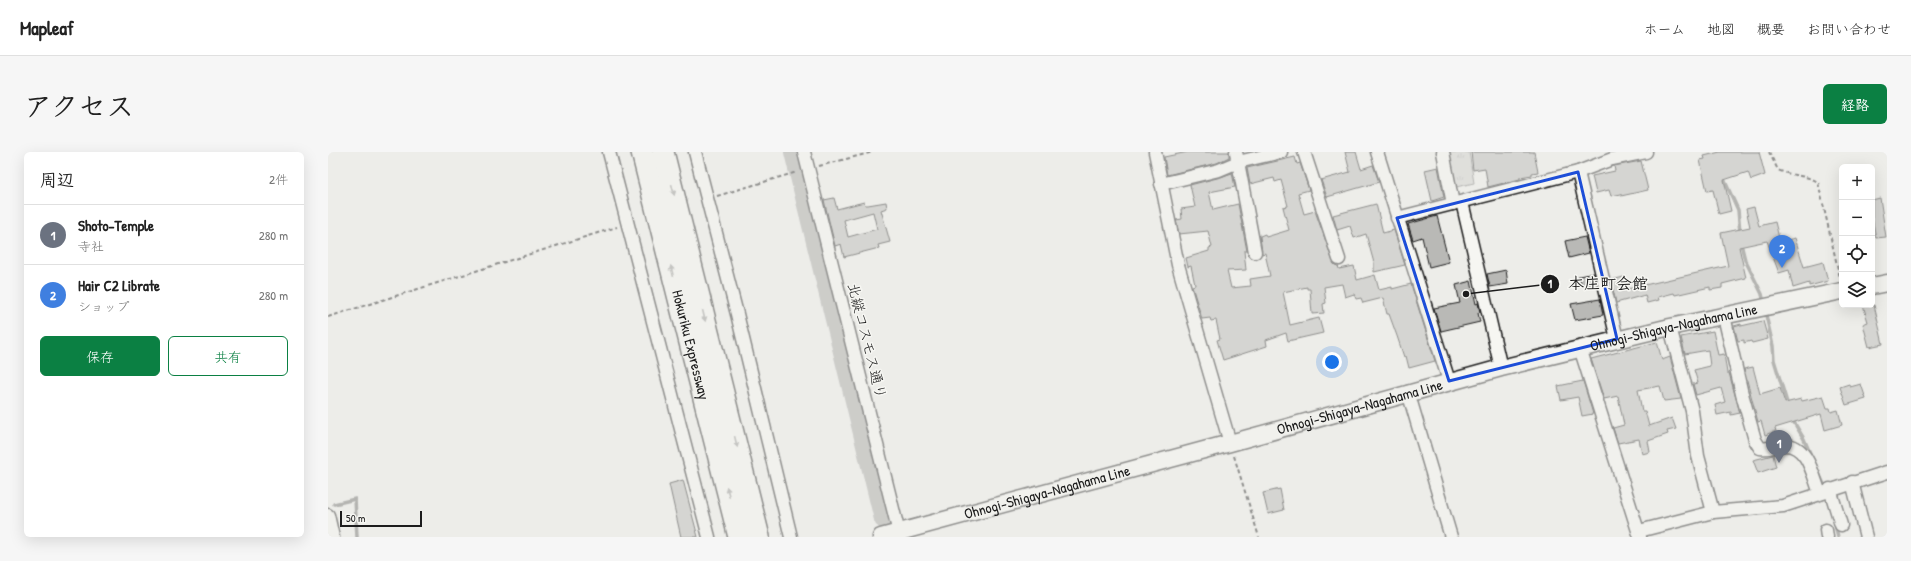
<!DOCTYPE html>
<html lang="ja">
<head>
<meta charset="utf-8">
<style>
	:root { --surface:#fff; --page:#f6f6f6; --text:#222; --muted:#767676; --line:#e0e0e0; --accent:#0b8043 }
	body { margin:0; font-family:"Patrick Hand","Klee One",sans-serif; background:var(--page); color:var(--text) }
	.controls { position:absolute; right:12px; top:12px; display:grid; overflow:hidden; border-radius:6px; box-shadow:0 4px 16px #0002 }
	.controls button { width:36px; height:36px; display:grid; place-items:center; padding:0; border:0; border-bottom:1px solid var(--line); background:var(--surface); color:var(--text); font:20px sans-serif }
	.scale { position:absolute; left:12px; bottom:10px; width:82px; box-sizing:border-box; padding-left:4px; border:2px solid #1c1c1c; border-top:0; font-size:11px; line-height:14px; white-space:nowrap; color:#1c1c1c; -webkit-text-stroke:3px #f6f6f2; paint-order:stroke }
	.you { position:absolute; left:1004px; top:210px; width:14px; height:14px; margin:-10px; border:3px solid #fff; border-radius:50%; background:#1a73e8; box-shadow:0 0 0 6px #1a73e833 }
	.badge { display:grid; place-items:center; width:26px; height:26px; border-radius:50%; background:var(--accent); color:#fff; font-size:13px; font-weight:700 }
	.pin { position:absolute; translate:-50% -33px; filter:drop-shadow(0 1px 2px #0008) }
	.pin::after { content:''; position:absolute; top:21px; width:14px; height:12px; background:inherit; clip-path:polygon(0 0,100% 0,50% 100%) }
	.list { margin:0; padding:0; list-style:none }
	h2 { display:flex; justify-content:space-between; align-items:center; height:52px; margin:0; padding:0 16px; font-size:17px }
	h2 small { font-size:13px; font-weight:400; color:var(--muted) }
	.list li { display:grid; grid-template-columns:26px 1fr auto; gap:12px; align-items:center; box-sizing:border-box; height:60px; padding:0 16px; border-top:1px solid var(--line) }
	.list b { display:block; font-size:15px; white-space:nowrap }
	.list p { margin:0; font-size:13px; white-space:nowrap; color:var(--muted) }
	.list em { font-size:13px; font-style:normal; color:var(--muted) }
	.actions { display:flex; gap:8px; padding:12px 16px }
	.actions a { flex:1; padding:9px 0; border:1px solid var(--accent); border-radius:6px; text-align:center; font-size:14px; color:var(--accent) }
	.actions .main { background:var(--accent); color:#fff }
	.icon { flex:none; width:22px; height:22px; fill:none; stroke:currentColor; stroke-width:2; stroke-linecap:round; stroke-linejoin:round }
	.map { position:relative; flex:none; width:1559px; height:385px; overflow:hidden; border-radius:6px }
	header { display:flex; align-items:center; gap:24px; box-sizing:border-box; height:56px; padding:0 20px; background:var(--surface); border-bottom:1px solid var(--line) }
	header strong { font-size:19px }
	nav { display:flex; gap:22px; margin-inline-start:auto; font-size:14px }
	.intro { display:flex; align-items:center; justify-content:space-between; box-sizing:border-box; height:96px; padding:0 24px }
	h1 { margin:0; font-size:28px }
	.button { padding:10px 18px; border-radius:6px; background:var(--accent); color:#fff; font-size:14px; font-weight:700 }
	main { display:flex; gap:24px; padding:0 24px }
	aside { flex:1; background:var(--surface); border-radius:6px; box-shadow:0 4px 16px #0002 }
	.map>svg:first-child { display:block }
</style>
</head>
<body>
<header>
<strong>Mapleaf</strong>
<nav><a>ホーム</a><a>地図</a><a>概要</a><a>お問い合わせ</a></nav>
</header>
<div class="intro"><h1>アクセス</h1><a class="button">経路</a></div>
<main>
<aside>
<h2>周辺<small>2件</small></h2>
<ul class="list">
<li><span class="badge" style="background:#6b7280">1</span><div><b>Shoto-Temple</b><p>寺社</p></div><em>280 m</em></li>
<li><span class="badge" style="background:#3f7fe0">2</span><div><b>Hair C2 Librate</b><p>ショップ</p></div><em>280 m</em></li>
</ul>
<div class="actions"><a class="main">保存</a><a>共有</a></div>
</aside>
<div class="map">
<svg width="1559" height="385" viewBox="0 0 1559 385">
	<defs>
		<pattern id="grass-tufts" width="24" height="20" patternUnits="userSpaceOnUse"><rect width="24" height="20" fill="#cececb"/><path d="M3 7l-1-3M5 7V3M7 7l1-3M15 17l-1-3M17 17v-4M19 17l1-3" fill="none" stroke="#b0b0ae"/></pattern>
	</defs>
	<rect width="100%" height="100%" fill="#edede9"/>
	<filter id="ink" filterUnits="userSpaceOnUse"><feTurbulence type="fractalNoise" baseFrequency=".025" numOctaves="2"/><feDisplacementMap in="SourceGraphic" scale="8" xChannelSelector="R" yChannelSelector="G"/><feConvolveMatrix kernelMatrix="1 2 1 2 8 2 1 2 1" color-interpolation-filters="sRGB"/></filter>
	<g filter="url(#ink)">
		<!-- grass -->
		<polygon fill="url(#grass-tufts)" stroke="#757574" points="1120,0 1141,0 1146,31 1128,35"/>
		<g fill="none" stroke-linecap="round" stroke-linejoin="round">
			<!-- stream -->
			<g stroke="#6f6f6d" stroke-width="3.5">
				<polyline points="1395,25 1410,58 1412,81"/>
				<polyline points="1413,92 1417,108 1434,142 1436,151"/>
				<polyline points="1437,159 1445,194 1446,208 1460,254"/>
				<polyline points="1464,267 1476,287 1485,308"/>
				<polyline points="1490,319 1498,337"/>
				<polyline points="6,352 27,347 29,385"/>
				<polyline points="1507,372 1510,385"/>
			</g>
			<!-- river -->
			<polyline stroke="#a6a6a3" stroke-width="20" points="466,0 556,367"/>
		</g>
		<!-- building -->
		<g fill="#b9b9b6" stroke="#1c1c1c" fill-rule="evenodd">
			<polygon points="860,0 901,0 901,5 889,11 839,23 836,5"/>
			<polygon points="1017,0 1028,0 1033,17 1045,13 1051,30 999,45 993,28 1022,20"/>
			<polygon points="1143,0 1206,0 1210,20 1204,21 1204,23 1192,25 1192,27 1160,35 1157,16 1145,18"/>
			<polygon points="1392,0 1431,0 1437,23 1423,28 1420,20 1396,28 1403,59 1391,62 1385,38 1379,39 1372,8 1377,7 1376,4"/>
			<polygon points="967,5 969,12 972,11 981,38 970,41 976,62 987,59 1006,112 1010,114 1011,117 1026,114 1029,128 1047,123 1051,138 1064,135 1064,137 1083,132 1107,209 1081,216 1078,204 1076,205 1069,184 1061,162 1059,162 1055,146 1035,151 1033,146 1028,147 1026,142 1017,145 1014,132 996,135 998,151 995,152 996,161 984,162 982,137 979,137 979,135 955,140 962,173 991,166 995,181 960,189 958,181 938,188 939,194 895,208 889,188 892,187 888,168 883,169 882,166 874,167 864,134 867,133 863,114 860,115 858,106 881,99 881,96 884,95 880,79 851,82 848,68 854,67 853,57 867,55 862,33 893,25 904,21 907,35 881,40 885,58 910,52 919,99 916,99 918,118 899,119 903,136 923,134 922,127 942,124 937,101 934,102 932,84 937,82 938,85 961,78 955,55 960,54 953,28 947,30 946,26 922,32 919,16"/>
			<polygon points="1313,9 1320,38 1293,44 1293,42 1283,44 1281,38 1268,41 1264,24 1287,19 1286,14"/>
			<polygon points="1110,15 1116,45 1104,49 1097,18"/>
			<path d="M506,46L509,57L536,50L537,53H540L558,50L559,56L553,58L562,90L550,93L551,96L516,105L513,92L507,94L496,48ZM545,60L549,77L520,85L516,68Z"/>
			<polygon points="1552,46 1558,85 1548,86 1544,65 1544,48"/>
			<polygon points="1048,52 1055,81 1066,78 1077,113 1046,120 1046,111 1038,82 1026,86 1022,74 1009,78 1005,63"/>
			<polygon points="1426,55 1431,74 1447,70 1452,90 1467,86 1476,115 1495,110 1500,129 1481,134 1481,131 1465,136 1461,118 1451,121 1439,89 1411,95 1418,126 1394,132 1394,136 1382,138 1382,135 1347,143 1346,141 1330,145 1331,148 1319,151 1317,143 1288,151 1283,128 1296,125 1299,137 1400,114 1393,81 1422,75 1418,57"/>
			<polygon points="1109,64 1121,110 1101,115 1094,85 1085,88 1080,72"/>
			<polygon points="1257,85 1261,101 1241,106 1237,89"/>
			<polygon points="1178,118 1180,132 1162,135 1159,122"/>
			<polygon points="1266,121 1268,131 1253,134 1251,124"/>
			<polygon points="1143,129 1148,152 1150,151 1152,160 1150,161 1152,170 1113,179 1106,156 1132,151 1128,133"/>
			<polygon points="1272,147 1275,163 1247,168 1243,152"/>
			<polygon points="1535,153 1546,153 1555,192 1541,195 1535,172 1540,170"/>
			<polygon points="1435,169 1440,187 1424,191 1423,189 1416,191 1416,188 1410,189 1406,174 1413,172 1413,174"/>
			<polygon points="1385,179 1390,203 1396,202 1399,221 1401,221 1412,261 1403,263 1403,260 1389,263 1387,253 1397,250 1393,236 1368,243 1365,232 1370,231 1366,218 1382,214 1380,198 1357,202 1353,185"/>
			<polygon points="1329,190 1334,208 1342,205 1353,247 1336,249 1332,234 1310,238 1314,259 1317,259 1321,274 1344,266 1348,277 1339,279 1340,282 1320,289 1322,300 1314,302 1311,287 1290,291 1285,276 1296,273 1290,244 1276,247 1263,207"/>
			<polygon points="1425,215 1432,242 1452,236 1457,251 1473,247 1474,249 1495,244 1499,256 1502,256 1503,260 1510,258 1514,273 1497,278 1493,262 1447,276 1448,279 1437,283 1433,269 1430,270 1416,217"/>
			<polygon points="1255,229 1265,262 1254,264 1250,245 1233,248 1230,234"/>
			<polygon points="1521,232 1522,235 1533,232 1538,247 1518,253 1512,235"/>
			<polygon points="1445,303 1448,315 1430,321 1425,308"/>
			<polygon points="355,328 370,385 353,385 341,332"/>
			<polygon points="952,337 956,358 940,362 935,341"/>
		</g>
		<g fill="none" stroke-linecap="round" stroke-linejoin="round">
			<!-- street casing -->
			<g stroke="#1c1c1c" stroke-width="15">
				<g id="street">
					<polyline points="281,0 381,385"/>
					<polyline points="367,0 409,162 463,385"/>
					<polyline points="476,0 572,385"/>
					<polyline points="827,0 850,113 902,291"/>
					<polyline points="908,0 910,10 953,0"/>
					<polyline points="976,0 1011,107"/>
					<polyline points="1049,0 1121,229"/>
					<polyline points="1115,0 1125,52"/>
					<polyline points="1250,20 1289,187"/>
					<polyline points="833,32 891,18 910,10 927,100"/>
					<polyline points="1134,50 1173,216"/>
					<polyline points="1069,66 1250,20 1284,7 1318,0"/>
					<path d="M1396,164L1414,242L1427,288L1432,296C1442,298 1448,293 1457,293C1480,293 1485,324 1492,341"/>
					<polyline points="1342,175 1364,259 1370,304 1385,360"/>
					<polyline points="1252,196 1312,385"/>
					<polyline points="1080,240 1123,385"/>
					<polyline points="1524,330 1538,385"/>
					<polyline points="1502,337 1513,373"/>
					<polyline points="0,363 5,385"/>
					<polyline points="1498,378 1499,385"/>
					<polyline points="1311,379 1385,360 1455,354 1559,320"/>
				</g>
			</g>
			<!-- secondary casing -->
			<g stroke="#1c1c1c" stroke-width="19">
				<g id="secondary">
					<polyline points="1544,134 1559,131"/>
					<path id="s1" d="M553,385L902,291L1173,216L1342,175L1514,139"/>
				</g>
			</g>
			<!-- highway casing -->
			<g stroke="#1c1c1c" stroke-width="24">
				<g id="highway">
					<path id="s2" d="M314,0L411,385"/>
					<polyline points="335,0 431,385"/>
				</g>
			</g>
			<!-- path -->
			<g stroke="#1c1c1c" stroke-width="2" stroke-dasharray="4 3" stroke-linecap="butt">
				<path d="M1441,0L1450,18C1463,24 1478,23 1490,30L1512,126"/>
				<polyline points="491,14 545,0"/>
				<polyline points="389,44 469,20"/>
				<polyline points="0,165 289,75"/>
				<polyline points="906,304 931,385"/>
			</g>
			<!-- street -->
			<use href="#street" stroke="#f6f6f2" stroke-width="12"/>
			<!-- secondary -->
			<use href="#secondary" stroke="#f6f6f2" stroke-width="16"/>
			<!-- highway -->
			<use href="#highway" stroke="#f6f6f2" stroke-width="21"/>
		</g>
		<!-- one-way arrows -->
		<defs><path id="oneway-solid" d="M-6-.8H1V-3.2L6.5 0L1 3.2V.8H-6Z"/></defs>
		<g fill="#949492">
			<use href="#oneway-solid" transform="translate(345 38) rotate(76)"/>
			<use href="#oneway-solid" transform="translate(344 119) rotate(-104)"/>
			<use href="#oneway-solid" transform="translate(376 164) rotate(76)"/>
			<use href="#oneway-solid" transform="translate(408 290) rotate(76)"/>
			<use href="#oneway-solid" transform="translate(400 340) rotate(-105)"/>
		</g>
	</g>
	<!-- marked area -->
	<path d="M0 0H1559V385H0ZM1250,20L1289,187L1121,229L1069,66Z" fill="#edede9" fill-opacity=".55" fill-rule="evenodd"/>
	<path fill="none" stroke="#1d4ed8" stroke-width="3" stroke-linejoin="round" d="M1250,20L1289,187L1121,229L1069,66Z"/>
	<g text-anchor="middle" stroke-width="3" stroke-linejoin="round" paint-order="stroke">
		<!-- street labels -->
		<g font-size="15" fill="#1c1c1c" stroke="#f6f6f2">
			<text dy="5" stroke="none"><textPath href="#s1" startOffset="820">Ohnogi-Shigaya-Nagahama Line</textPath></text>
			<text transform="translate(539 189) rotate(76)" y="5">北縦コスモス通り</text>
			<text dy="5" stroke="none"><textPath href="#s2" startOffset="199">Hokuriku Expressway</textPath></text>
			<text dy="5" stroke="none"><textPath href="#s1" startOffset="496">Ohnogi-Shigaya-Nagahama Line</textPath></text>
			<text dy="5" stroke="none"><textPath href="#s1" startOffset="172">Ohnogi-Shigaya-Nagahama Line</textPath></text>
		</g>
	</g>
	<!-- callouts -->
	<path fill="none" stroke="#1c1c1c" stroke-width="1.5" d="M1138 142L1222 132"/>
	<g fill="#1c1c1c" stroke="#f6f6f2" stroke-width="1.5">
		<circle cx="1138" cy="142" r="4"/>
		<circle cx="1222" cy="132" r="10"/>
	</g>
	<g font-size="12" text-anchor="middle" font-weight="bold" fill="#fff">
		<text x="1222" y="136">1</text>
	</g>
	<g font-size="16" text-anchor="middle" font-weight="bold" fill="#1c1c1c" stroke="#f6f6f2" stroke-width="3" stroke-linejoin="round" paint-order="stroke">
		<text x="1280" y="137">本庄町会館</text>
	</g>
</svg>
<div class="controls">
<button>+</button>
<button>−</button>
<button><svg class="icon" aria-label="locate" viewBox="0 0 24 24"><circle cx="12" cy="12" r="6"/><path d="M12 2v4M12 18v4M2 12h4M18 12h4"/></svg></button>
<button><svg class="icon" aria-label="layers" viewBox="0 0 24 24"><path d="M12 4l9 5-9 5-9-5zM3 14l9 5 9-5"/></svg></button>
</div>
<div class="scale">50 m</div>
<div class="you"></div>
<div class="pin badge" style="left:1451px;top:311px;background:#6b7280">1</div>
<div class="pin badge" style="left:1454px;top:116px;background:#3f7fe0">2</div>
</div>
</main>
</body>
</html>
